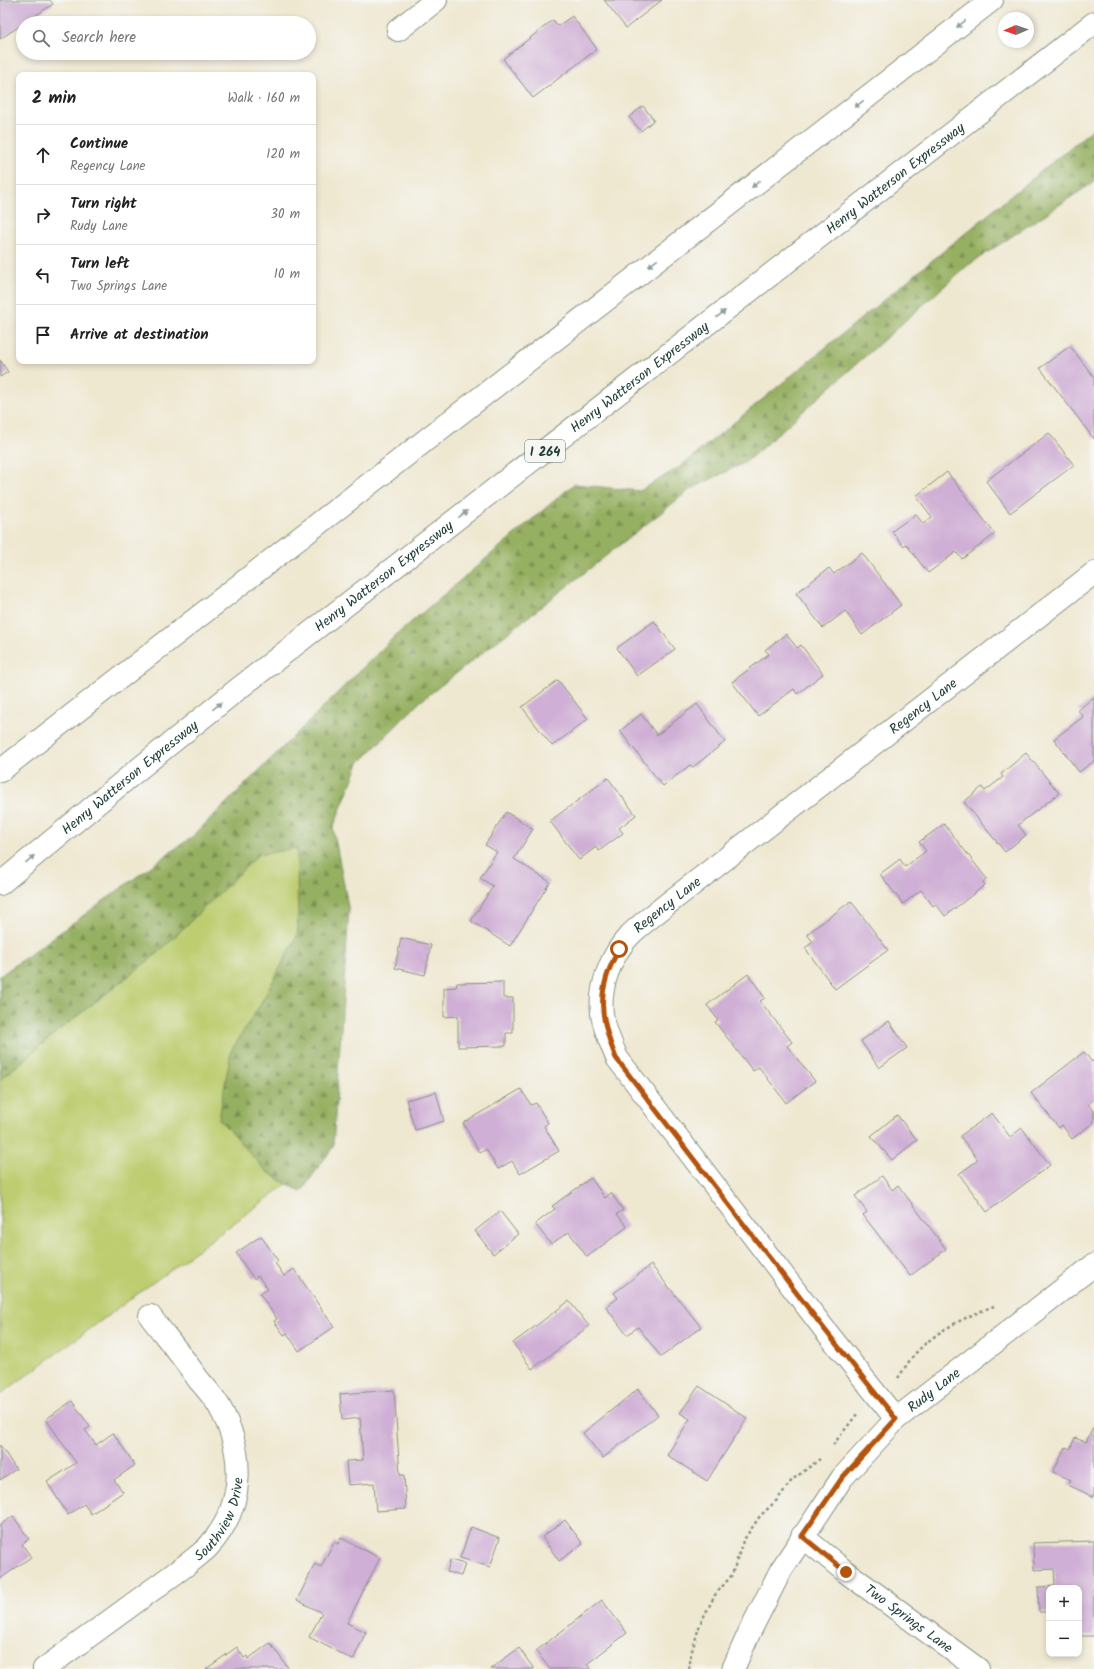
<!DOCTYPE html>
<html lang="en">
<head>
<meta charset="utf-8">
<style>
	:root { --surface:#fff; --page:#f2f2f2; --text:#222; --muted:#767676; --line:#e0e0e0 }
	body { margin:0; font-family:Kalam,sans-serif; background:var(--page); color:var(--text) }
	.controls { position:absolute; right:12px; bottom:12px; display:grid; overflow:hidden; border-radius:8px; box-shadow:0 2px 6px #0003 }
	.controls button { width:36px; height:36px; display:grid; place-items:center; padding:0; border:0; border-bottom:1px solid var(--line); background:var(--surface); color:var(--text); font:20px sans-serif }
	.compass { position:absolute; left:998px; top:12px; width:36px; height:36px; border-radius:50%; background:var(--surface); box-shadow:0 2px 6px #0003; rotate:268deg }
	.stop { position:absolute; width:12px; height:12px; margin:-9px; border:3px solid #b45309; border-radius:50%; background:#fff }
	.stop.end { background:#b45309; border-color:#fff; box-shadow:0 1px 4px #0008 }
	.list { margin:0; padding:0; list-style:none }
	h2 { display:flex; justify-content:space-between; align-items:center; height:52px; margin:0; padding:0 16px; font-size:17px }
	h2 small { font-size:13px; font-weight:400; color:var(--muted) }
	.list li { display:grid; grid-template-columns:26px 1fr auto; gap:12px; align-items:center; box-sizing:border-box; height:60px; padding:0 16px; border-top:1px solid var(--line) }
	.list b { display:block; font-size:15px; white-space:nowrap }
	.list p { margin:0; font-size:13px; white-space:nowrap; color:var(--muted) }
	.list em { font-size:13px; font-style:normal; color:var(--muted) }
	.icon { flex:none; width:22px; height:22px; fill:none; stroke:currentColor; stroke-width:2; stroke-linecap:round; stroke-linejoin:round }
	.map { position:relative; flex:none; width:1094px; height:1669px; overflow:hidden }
	.search { position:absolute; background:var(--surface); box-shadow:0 2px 6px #0003; left:16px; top:16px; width:300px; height:44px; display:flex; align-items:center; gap:10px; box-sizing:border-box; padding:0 14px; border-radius:22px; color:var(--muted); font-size:15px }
	.panel { position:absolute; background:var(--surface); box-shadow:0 2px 6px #0003; left:16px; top:72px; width:300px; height:292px; border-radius:8px }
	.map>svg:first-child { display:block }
</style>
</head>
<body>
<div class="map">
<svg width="1094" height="1669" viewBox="0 0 1094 1669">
	<defs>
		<pattern id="forest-firs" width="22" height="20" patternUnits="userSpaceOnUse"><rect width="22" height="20" fill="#96b062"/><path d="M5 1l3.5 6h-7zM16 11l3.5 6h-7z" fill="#7a9052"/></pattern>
	</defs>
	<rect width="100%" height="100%" fill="#f6f6f2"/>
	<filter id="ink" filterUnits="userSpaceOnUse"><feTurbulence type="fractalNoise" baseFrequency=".025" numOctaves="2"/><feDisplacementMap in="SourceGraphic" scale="8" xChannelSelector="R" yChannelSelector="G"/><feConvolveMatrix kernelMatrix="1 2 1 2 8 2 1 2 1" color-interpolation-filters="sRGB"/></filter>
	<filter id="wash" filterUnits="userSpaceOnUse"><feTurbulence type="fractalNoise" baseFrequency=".012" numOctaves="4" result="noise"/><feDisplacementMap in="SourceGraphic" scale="16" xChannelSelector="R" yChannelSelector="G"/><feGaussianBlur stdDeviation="0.9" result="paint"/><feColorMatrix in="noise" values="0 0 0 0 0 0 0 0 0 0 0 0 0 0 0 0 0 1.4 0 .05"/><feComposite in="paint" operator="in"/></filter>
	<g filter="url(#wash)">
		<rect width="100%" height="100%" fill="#efe8d1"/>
		<!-- grass -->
		<polygon fill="#bdcd6f" stroke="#6e8552" points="297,847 298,934 262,1002 231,1051 266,1171 287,1184 0,1395 0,1080 54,1034 158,953 258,854"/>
		<!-- forest -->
		<polygon fill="url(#forest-firs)" stroke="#5a764b" points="1094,128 1094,182 967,266 746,462 691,489 421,701 359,763 333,828 349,911 333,1147 301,1192 266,1171 219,1119 231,1051 262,1002 298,934 297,848 258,855 158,953 54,1034 0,1080 0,976 193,836 396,635 574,484 640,491 681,466"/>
		<g id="blocks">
			<!-- building -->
			<g fill="#cfafd5">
				<polygon points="0,0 50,0 53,4 0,39"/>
				<polygon points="604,0 662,0 626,28"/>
				<polygon points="572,16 597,49 533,98 503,59 553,20 558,26"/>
				<polygon points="643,106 654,120 641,131 629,117"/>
				<polygon points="1070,346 1094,377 1094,439 1040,368"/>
				<polygon points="0,360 8,372 0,377"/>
				<polygon points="1049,433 1074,465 1010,513 986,481"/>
				<polygon points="947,472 995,534 962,559 956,552 928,573 906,544 903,546 892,531 916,514 923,524 932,517 916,496"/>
				<polygon points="862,553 901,605 862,635 845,611 823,628 796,593 829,568 834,574"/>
				<polygon points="654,621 675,649 637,676 617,648"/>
				<polygon points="786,634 797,648 801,645 823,674 797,694 794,689 758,716 732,682 769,654 765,650"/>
				<polygon points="558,680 588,719 552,746 522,707"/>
				<polygon points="1094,697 1094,761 1079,772 1054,739 1083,717 1078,710"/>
				<polygon points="697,704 725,742 693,767 690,765 663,786 620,731 641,714 657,735"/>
				<polygon points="1026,753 1059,793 1018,825 1026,835 1005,852 964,802 982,787 985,791 1003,777 1001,774"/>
				<polygon points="608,778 636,815 619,828 623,833 599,851 596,847 579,860 550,821"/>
				<polygon points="506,812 533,829 514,859 550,882 510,946 471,921 493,886 480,878 497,852 485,845"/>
				<polygon points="944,824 987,879 983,882 985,885 945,916 936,904 933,906 921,890 903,904 880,874 900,859 905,867 926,851 919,842"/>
				<polygon points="851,901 888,950 835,989 805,948 813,942 807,934"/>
				<polygon points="401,938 431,945 425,975 395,968"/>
				<polygon points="748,974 765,998 760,1001 792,1042 787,1046 815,1081 786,1103 759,1067 753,1071 715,1022 718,1020 707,1005"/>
				<polygon points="503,982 503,998 513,998 513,1033 506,1033 506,1046 458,1047 458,1016 444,1017 444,988 456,987 457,983"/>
				<polygon points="889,1021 907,1048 879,1068 861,1041"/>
				<polygon points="1084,1052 1092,1062 1094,1060 1094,1099 1088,1104 1094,1111 1094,1122 1072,1139 1062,1125 1059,1128 1031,1093"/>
				<polygon points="521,1089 531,1105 536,1103 548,1123 544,1126 559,1151 520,1174 512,1161 498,1169 486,1149 480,1153 463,1123"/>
				<polygon points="436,1092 444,1121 415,1130 406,1100"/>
				<polygon points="992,1113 1010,1137 1022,1128 1050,1165 987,1212 959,1174 978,1160 960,1136"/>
				<polygon points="897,1115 917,1140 892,1160 871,1136"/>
				<polygon points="882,1176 892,1190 898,1185 946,1249 910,1276 863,1215 867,1212 855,1196"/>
				<polygon points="591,1178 605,1198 611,1193 623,1210 617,1214 627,1227 587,1257 569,1232 551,1244 535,1224 555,1209 552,1206"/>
				<polygon points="500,1211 518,1234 493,1254 475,1231"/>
				<polygon points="261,1236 278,1261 275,1263 284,1276 294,1269 334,1327 299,1351 287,1333 284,1335 274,1321 277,1319 260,1294 268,1289 258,1276 254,1279 236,1253"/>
				<polygon points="651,1265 701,1327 661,1357 638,1327 627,1335 606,1307 618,1298 614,1293"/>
				<polygon points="569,1301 589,1326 532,1369 513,1343"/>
				<polygon points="699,1386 747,1418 707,1481 667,1455 690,1419 680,1413"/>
				<polygon points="638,1389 658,1415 603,1458 583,1433"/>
				<polygon points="394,1390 400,1475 404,1475 406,1509 376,1511 374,1483 348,1485 346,1461 363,1460 360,1418 342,1420 340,1394"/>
				<polygon points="72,1401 90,1427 85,1430 96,1445 113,1433 135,1465 114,1480 123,1492 91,1514 84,1504 68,1515 47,1482 76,1463 46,1419"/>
				<polygon points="1094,1426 1094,1497 1068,1485 1071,1480 1053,1472 1066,1447 1070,1449 1075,1438 1086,1442"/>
				<polygon points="0,1445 16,1469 0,1480"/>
				<polygon points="13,1516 29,1539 22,1544 31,1557 0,1579 0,1525"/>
				<polygon points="565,1520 583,1544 559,1561 542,1537"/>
				<polygon points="471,1527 500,1538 490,1567 460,1558"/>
				<polygon points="341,1538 380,1558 347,1623 366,1632 353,1660 309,1637 322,1613 297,1600 315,1564 321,1567 334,1542 338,1544"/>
				<polygon points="1094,1541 1094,1636 1079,1636 1079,1588 1049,1588 1049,1612 1039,1612 1038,1587 1055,1586 1054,1569 1034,1570 1033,1543"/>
				<polygon points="450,1560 465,1564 461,1576 447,1572"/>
				<polygon points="602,1600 627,1633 587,1664 591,1669 550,1669 536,1651"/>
				<polygon points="270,1643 289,1669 206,1669 237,1647 244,1658 247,1656 248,1659"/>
				<polygon points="519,1648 534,1669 490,1669"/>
			</g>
		</g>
	</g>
	<g filter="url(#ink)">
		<use href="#blocks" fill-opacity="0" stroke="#879282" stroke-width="1"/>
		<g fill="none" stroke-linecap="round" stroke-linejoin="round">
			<!-- minor casing -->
			<g stroke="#879282" stroke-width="24">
				<g id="minor">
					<polyline points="398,30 436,0"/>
					<path id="s1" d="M896,1419L825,1330L617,1058C611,1043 604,1029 602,1014C599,986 611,955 630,935C641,924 654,915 666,905L1094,573"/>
					<path id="s2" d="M802,1536L846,1572L978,1669"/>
					<path id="s3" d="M44,1669L189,1563C195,1558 202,1553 208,1547C246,1506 245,1452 219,1406C213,1396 205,1387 198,1379C183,1357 166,1337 150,1316"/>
					<path id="s4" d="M733,1669L750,1631L781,1570L842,1478L896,1419L1094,1265"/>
				</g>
			</g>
			<!-- motorway casing -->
			<g stroke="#879282" stroke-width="24">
				<g id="motorway">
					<polyline points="0,771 992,0"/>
					<path id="s5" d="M0,884L135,772L238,689L1094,23"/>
				</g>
			</g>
			<!-- path -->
			<g stroke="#879282" stroke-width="2.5" stroke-dasharray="3 3" stroke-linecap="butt">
				<path d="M898,1378C903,1371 908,1362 914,1355C935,1331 965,1317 994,1306"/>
				<polyline points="833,1445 857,1414"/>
				<polyline points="689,1669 691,1654 700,1624 715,1595 732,1575 743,1541 760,1516 777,1500 792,1480 820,1459"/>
			</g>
			<!-- minor -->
			<use href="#minor" stroke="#fff" stroke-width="22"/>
			<!-- motorway -->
			<use href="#motorway" stroke="#fff" stroke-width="22"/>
		</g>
		<!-- one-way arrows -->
		<defs><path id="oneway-solid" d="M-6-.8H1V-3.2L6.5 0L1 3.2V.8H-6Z"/></defs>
		<g fill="#8f9e9a">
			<use href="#oneway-solid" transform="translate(961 24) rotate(142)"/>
			<use href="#oneway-solid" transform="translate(859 104) rotate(142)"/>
			<use href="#oneway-solid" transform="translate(756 184) rotate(142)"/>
			<use href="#oneway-solid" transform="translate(653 263) rotate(142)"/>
			<use href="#oneway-solid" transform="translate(721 314) rotate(-38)"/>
			<use href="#oneway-solid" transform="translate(463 514) rotate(-38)"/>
			<use href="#oneway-solid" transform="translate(217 706) rotate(-39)"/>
			<use href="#oneway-solid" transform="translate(30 859) rotate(-40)"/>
		</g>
	</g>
	<g fill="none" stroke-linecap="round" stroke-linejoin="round" filter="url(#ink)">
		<!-- route -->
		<path stroke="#b45309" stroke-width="5" d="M619,949C596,990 599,1016 616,1058L825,1330L896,1419L842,1478L802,1536L846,1572"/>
	</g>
	<g text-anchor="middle" stroke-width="4" stroke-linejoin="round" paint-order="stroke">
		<!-- shield labels -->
		<rect fill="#f6f6f2" stroke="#60746d" stroke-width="1" x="525" y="440" width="40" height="22" rx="3"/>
		<g font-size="13" font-weight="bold" fill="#1f3d34">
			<text x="545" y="456">I 264</text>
		</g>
		<!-- street labels -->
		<g font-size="14" fill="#1f3d34" stroke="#f6f6f2">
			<text dy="5" stroke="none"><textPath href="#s5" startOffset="1140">Henry Watterson Expressway</textPath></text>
			<text dy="5" stroke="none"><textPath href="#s5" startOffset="816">Henry Watterson Expressway</textPath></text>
			<text dy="5" stroke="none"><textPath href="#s5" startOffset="492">Henry Watterson Expressway</textPath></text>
			<text dy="5" stroke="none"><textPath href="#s1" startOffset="961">Regency Lane</textPath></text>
			<text dy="5" stroke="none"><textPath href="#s5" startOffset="168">Henry Watterson Expressway</textPath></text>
			<text dy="5" stroke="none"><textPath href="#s1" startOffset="637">Regency Lane</textPath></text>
			<text dy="5" stroke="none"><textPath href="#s4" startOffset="348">Rudy Lane</textPath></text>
			<text dy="5" stroke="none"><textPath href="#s3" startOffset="235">Southview Drive</textPath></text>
			<text dy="5" stroke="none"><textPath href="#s2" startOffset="135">Two Springs Lane</textPath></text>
		</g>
	</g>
</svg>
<div class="controls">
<button>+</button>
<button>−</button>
</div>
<svg class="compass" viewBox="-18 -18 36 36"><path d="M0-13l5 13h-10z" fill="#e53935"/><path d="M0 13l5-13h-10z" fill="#767676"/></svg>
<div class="stop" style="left:619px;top:949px"></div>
<div class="stop end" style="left:846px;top:1572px"></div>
<div class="search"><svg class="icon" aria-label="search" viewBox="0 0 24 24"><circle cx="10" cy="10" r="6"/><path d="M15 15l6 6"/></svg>Search here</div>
<section class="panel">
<h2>2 min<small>Walk · 160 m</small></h2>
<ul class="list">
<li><svg class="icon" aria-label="ahead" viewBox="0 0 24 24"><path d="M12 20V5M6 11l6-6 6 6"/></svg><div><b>Continue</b><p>Regency Lane</p></div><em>120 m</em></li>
<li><svg class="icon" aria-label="right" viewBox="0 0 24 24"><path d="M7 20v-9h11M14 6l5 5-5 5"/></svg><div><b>Turn right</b><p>Rudy Lane</p></div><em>30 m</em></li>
<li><svg class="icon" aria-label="left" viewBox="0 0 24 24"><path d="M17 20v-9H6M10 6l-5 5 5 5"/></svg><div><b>Turn left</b><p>Two Springs Lane</p></div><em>10 m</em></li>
<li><svg class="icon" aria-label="arrive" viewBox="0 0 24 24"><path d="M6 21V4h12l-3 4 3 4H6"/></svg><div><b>Arrive at destination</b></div></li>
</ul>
</section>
</div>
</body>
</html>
